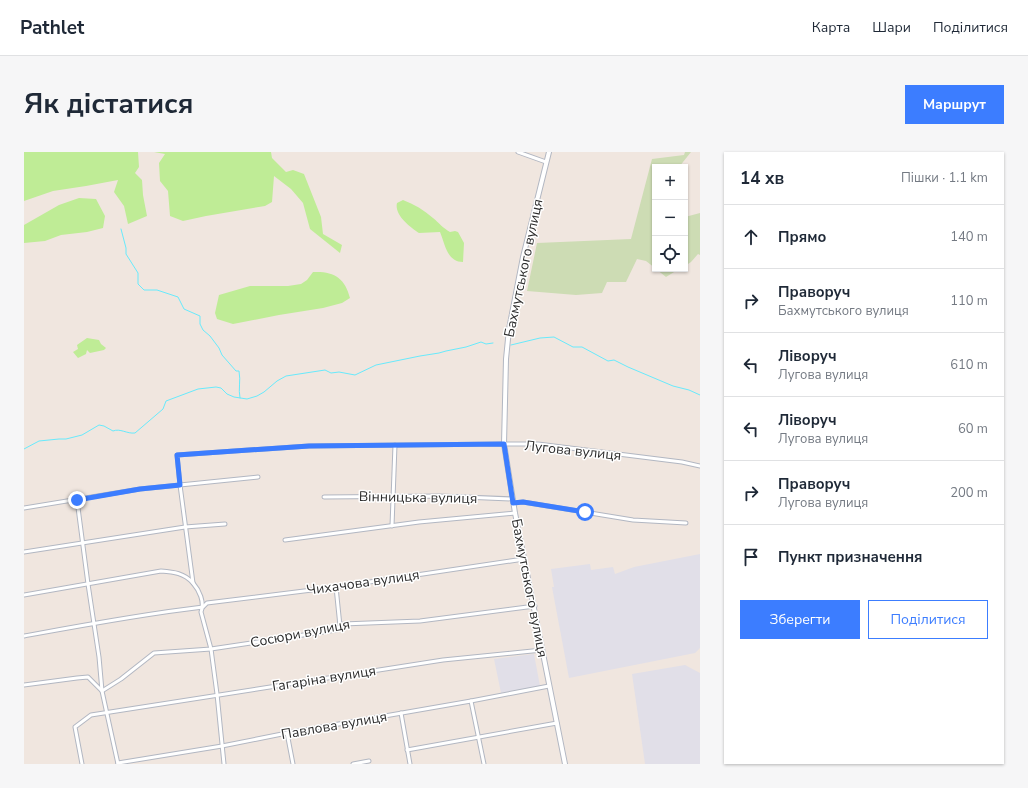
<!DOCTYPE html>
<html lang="uk">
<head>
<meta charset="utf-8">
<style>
	:root { --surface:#fff; --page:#f6f6f7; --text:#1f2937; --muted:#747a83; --line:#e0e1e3; --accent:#3c7dff }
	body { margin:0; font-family:"Nunito Sans",sans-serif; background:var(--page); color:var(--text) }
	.controls { position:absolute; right:12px; top:12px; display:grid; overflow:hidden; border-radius:0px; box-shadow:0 1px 3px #0004 }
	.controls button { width:36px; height:36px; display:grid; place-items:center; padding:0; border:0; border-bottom:1px solid var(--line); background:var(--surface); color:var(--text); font:20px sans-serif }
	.stop { position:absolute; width:12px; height:12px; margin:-9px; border:3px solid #3c7dff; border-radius:50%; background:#fff }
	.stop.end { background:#3c7dff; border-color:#fff; box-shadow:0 1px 4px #0008 }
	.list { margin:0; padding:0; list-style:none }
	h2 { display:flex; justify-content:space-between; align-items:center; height:52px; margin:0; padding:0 16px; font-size:17px }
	h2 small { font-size:13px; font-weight:400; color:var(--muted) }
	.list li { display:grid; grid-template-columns:26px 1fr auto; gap:12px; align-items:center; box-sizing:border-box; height:64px; padding:0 16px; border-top:1px solid var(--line) }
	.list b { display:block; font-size:15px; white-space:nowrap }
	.list p { margin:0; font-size:13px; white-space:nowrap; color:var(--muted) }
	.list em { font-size:13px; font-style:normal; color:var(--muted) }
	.actions { display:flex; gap:8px; padding:12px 16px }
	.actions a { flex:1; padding:9px 0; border:1px solid var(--accent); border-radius:0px; text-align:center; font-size:14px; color:var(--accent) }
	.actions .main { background:var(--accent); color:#fff }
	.icon { flex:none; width:22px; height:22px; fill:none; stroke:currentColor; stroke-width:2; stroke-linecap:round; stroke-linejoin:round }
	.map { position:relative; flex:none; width:676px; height:612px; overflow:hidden; border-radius:0px }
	header { display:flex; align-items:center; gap:24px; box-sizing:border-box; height:56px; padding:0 20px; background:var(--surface); border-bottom:1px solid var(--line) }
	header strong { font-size:19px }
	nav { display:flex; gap:22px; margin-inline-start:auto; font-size:14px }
	.intro { display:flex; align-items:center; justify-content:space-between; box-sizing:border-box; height:96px; padding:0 24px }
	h1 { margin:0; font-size:28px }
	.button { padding:10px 18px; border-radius:0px; background:var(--accent); color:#fff; font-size:14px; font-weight:700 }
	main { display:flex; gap:24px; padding:0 24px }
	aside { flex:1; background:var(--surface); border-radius:0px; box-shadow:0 1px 3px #0004 }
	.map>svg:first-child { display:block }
</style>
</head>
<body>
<header>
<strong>Pathlet</strong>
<nav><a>Карта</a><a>Шари</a><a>Поділитися</a></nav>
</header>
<div class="intro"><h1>Як дістатися</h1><a class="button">Маршрут</a></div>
<main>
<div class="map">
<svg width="676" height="612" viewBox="0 0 676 612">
	<rect width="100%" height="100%" fill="#f0e6df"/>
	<!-- industrial -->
	<g fill="#e1dfe8">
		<polygon points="676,402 676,496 671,501 545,526 528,435 530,435 527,417 566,412 567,418 589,415 591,422 610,415"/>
		<polygon points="510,502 516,534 477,541 470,507"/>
		<polygon points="661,513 676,521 676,612 621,612 608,522"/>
	</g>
	<!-- green -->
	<g fill="#bfec96">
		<polygon points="0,0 114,0 115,15 111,21 118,28 119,43 123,64 104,72 100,54 90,40 94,28 62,34 29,39 0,49"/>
		<polygon points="130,0 247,0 248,6 262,20 269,18 280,22 297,65 299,82 318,93 316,101 286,77 279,51 267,37 250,24 248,50 241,54 182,64 159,69 146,64 144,39 136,29 135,11 141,2"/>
		<polygon points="55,46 72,47 81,64 79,76 63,80 37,83 21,89 0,91 0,73 35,53"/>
		<path d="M379,48C390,52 400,58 409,66C415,71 419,76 426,80L431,79L434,80L440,91L439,110C423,110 421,92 416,80L395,81C386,75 370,63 373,51Z"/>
		<path d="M289,120C310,119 321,126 326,146L318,151L299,156L255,163L209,172L193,167L191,161L195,143L226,134H264L277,132L283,128Z"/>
		<polygon points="63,186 75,188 77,192 82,196 80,198 66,201 63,198 62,202 54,206 49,200 54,197 53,193"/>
	</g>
	<!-- cemetery -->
	<g fill="#cddcb4">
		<polygon points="661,0 667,0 655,15 631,15 631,116 622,109 613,107 602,130 583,130 578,141 552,143 503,139 513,91 607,87 628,7 660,3"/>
		<polygon points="676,61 676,103 674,102 667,110 661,114 661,65"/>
		<polygon points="632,117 655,117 642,125"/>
	</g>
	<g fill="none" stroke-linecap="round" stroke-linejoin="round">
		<!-- stream -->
		<g stroke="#68eafc" stroke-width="1">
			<path d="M97,77L102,96V102L114,121V132L120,138H133L154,145L160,157L176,164V172L179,178L186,184L195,196L198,203L212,219H215C217,229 214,237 216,246"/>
			<polyline points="487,193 516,186 530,185 549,195 558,195 584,209 590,208 604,215 649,234 665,238 676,243"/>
			<path d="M0,297L15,289L35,287H42L58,283L75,273L80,274L89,279C96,276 103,282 111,281L139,257L142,249L174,237L192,235L197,236L203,242L210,245L223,247L233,244L240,240L253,229L262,224L301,218L307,221L315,220L331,223L352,213L396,204L415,201L422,199L442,195L457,190L462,192L469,191"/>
		</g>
		<!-- street casing -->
		<g stroke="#b2b7c2" stroke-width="5">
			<g id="street">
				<polyline points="494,0 522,10"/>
				<polyline points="300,345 416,344 489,347"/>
				<polyline points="53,348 64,432 75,505 78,539 94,612"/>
				<polyline points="489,351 499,350 609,368 662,371"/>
				<polyline points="0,356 116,337 156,333 153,303 285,294 480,292 514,292 658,310 676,314"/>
				<polyline points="368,374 371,293"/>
				<polyline points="261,388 395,370 491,361"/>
				<polyline points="0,400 161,375 201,372"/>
				<polyline points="312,435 316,474"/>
				<path d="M0,443L137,419C150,420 160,421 169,431"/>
				<path d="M0,484C60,473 119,462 179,455L183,451L312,435L500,407"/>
				<polyline points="0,533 53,526 64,525 78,539 97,527 130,501 187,497 312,478 319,472 396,469 511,454"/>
				<polyline points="447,549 460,612"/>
				<polyline points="377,561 386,612"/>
				<polyline points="263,581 269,612"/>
				<polyline points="383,598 533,571"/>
				<polyline points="94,611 198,594 263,581 447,549 525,534"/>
				<polyline points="58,612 51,575 67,563 419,508 518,498"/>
				<path d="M200,612L193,542L187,497L177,460C181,450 175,438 169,431L156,333L234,325"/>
				<polyline points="329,612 345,609"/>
			</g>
		</g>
		<!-- secondary casing -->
		<g stroke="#b2b7c2" stroke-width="6">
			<polyline id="secondary" points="525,0 499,105 485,177 482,207 480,292 491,361 541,612"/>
		</g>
		<!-- street -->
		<use href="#street" stroke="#fff" stroke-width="3"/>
		<!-- secondary -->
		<use href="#secondary" stroke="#fff" stroke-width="4"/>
	</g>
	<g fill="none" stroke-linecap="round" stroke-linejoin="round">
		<!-- route -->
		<polyline stroke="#3c7dff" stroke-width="5" points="53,348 116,337 156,333 153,303 285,294 480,292 489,351 499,350 561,360"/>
	</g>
	<g text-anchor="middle" stroke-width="3" stroke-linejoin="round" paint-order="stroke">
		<!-- street labels -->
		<g font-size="14" fill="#2d2d2d" stroke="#fff">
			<text transform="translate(499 116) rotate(-78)" y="5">Бахмутського вулиця</text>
			<text transform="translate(549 298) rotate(6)" y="5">Лугова вулиця</text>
			<text transform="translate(394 345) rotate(1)" y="5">Вінницька вулиця</text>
			<text transform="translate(339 430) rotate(-8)" y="5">Чихачова вулиця</text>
			<text transform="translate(506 436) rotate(79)" y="5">Бахмутського вулиця</text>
			<text transform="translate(276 481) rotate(-11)" y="5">Сосюри вулиця</text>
			<text transform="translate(300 526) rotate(-9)" y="5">Гагаріна вулиця</text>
			<text transform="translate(310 573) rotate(-10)" y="5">Павлова вулиця</text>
		</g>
	</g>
</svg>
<div class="controls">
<button>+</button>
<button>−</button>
<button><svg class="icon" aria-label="locate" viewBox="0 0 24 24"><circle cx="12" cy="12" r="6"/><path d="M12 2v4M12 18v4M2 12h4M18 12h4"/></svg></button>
</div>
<div class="stop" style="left:561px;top:360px"></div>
<div class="stop end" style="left:53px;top:348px"></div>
</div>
<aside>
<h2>14 хв<small>Пішки · 1.1 km</small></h2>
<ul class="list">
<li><svg class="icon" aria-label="ahead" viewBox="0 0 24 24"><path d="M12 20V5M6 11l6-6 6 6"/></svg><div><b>Прямо</b></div><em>140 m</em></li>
<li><svg class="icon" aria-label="right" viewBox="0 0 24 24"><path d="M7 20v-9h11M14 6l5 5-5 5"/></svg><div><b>Праворуч</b><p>Бахмутського вулиця</p></div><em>110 m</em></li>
<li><svg class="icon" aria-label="left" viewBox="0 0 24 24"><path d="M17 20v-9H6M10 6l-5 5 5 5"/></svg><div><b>Ліворуч</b><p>Лугова вулиця</p></div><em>610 m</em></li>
<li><svg class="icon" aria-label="left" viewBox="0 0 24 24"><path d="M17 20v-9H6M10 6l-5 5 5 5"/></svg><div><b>Ліворуч</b><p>Лугова вулиця</p></div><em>60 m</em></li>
<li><svg class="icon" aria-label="right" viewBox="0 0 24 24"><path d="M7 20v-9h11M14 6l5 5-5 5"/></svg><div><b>Праворуч</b><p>Лугова вулиця</p></div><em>200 m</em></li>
<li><svg class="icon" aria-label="arrive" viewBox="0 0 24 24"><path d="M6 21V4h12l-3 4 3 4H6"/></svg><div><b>Пункт призначення</b></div></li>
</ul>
<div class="actions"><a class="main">Зберегти</a><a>Поділитися</a></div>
</aside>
</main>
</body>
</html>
